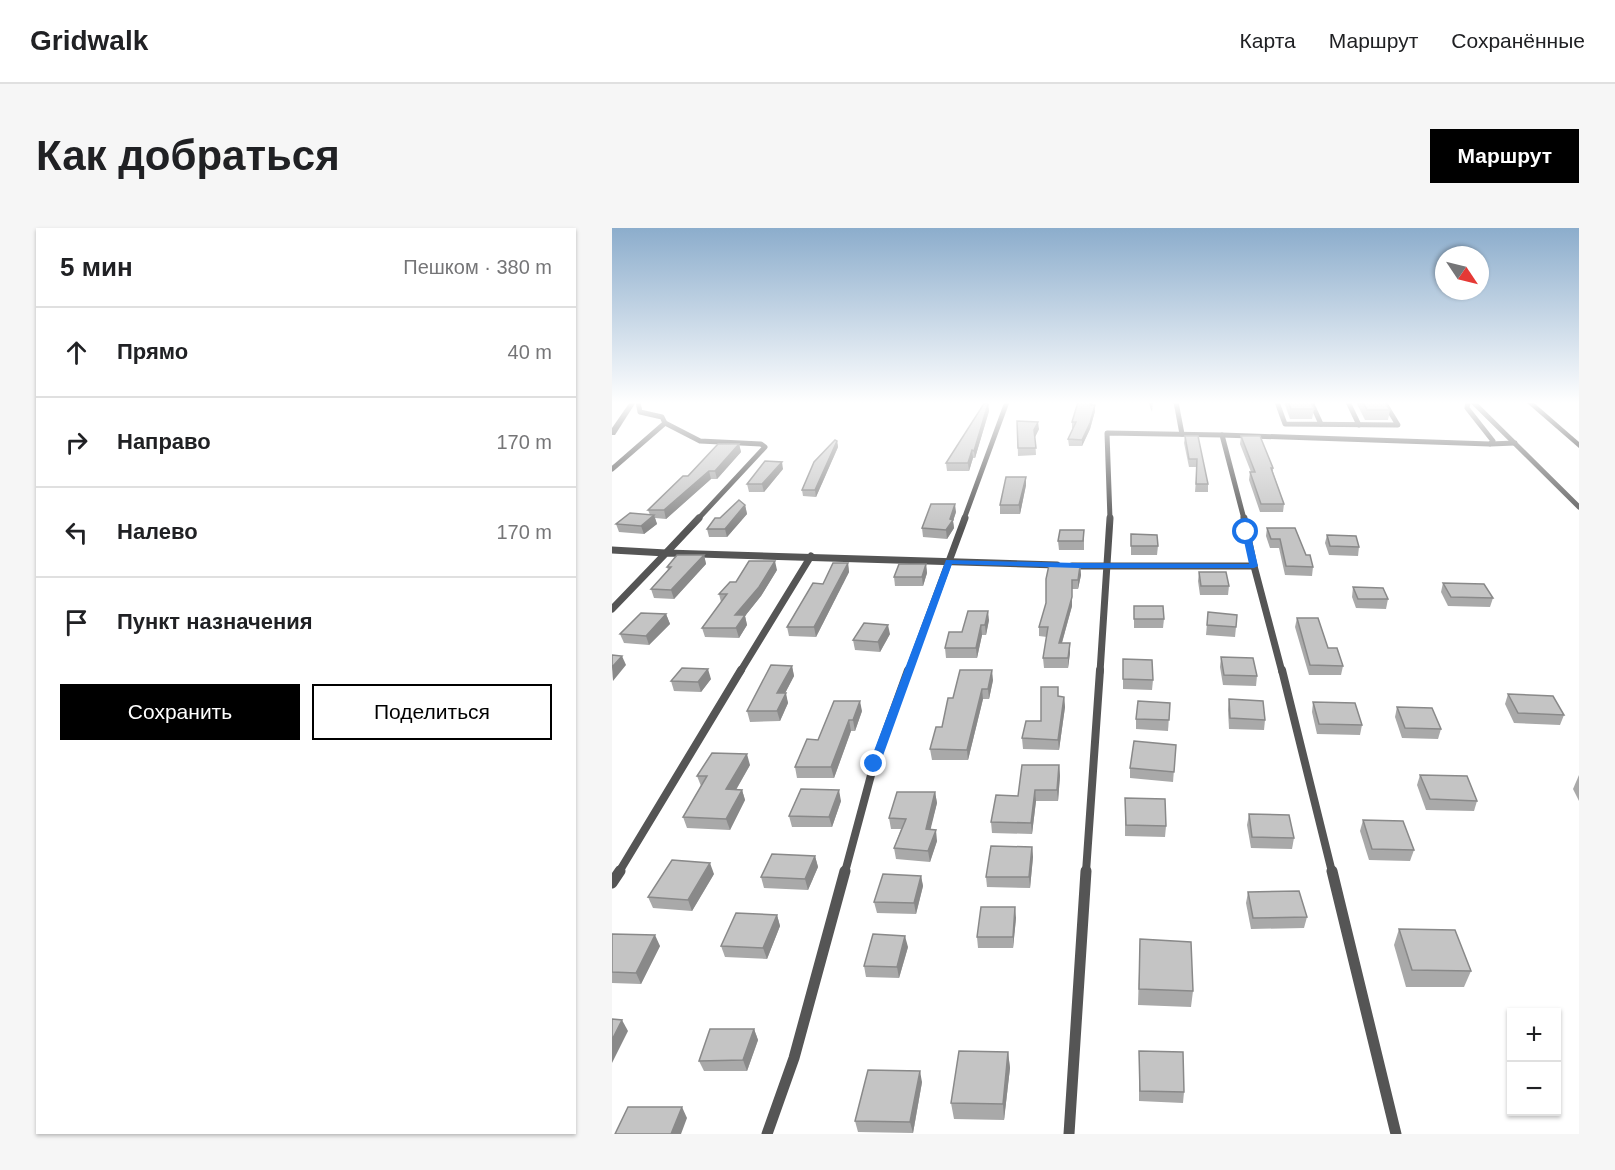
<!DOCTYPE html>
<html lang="ru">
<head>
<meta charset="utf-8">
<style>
	:root { --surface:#fff; --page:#f6f6f6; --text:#202124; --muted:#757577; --line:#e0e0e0; --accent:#000 }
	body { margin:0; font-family:Arial,sans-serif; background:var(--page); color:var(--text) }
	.controls { position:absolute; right:18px; bottom:18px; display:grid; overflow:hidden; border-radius:0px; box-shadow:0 2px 4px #0004 }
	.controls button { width:54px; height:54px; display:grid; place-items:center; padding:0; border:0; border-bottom:2px solid var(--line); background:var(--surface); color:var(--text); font:30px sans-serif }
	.compass { position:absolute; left:823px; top:18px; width:54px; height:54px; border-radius:50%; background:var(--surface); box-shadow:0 2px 4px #0004; rotate:125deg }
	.stop { position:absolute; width:18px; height:18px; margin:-14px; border:4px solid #1a73e8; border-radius:50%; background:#fff }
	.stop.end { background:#1a73e8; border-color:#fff; box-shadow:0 2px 6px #0008 }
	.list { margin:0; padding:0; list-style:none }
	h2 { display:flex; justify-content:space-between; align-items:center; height:78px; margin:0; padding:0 24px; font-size:26px }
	h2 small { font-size:20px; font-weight:400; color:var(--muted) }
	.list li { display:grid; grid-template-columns:39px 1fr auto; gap:18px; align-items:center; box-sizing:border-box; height:90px; padding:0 24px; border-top:2px solid var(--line) }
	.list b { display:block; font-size:22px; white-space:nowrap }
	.list em { font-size:20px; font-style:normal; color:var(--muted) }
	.actions { display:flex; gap:12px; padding:18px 24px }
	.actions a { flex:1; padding:14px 0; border:2px solid var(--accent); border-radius:0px; text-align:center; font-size:21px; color:var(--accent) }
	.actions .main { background:var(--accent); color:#fff }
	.icon { flex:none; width:33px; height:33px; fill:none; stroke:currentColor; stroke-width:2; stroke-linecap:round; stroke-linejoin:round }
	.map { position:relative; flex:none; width:967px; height:906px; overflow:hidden; border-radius:0px }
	header { display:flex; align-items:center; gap:36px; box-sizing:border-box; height:84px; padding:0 30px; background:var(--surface); border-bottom:2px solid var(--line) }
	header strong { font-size:28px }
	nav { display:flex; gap:33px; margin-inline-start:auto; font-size:21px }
	.intro { display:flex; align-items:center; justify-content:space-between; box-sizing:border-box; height:144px; padding:0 36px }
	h1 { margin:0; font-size:42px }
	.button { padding:15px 27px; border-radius:0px; background:var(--accent); color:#fff; font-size:21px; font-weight:700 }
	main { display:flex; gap:36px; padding:0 36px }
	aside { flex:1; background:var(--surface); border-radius:0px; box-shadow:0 2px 4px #0004 }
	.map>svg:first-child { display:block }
</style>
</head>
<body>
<header>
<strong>Gridwalk</strong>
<nav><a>Карта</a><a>Маршрут</a><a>Сохранённые</a></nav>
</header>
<div class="intro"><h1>Как добраться</h1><a class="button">Маршрут</a></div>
<main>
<aside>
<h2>5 мин<small>Пешком · 380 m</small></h2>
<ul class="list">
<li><svg class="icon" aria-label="ahead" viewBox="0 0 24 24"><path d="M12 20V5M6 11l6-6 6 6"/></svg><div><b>Прямо</b></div><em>40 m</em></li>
<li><svg class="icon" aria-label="right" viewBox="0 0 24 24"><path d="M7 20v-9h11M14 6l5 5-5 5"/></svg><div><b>Направо</b></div><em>170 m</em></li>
<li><svg class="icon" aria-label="left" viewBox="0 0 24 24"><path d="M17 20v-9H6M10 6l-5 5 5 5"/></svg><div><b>Налево</b></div><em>170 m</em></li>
<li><svg class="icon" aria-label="arrive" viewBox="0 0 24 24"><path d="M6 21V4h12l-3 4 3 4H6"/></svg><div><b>Пункт назначения</b></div></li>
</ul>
<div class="actions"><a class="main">Сохранить</a><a>Поделиться</a></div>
</aside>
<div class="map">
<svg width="967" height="906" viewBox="0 0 967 906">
	<rect width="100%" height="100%" fill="#fff"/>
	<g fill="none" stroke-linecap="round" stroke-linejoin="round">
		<!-- lane-far3 -->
		<g stroke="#555" stroke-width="5">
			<polyline points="564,174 570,206"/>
			<polyline points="665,174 673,196 786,197 772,174"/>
			<polyline points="699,174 709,196"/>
			<polyline points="736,174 747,197"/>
			<polyline points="861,174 967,279"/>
			<polyline points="53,195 88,213 149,216 153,219 86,291"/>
			<polyline points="610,207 878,216 881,213 855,180 856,174"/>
			<polyline points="878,216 903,215"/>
			<polyline points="0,241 53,195 50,189 28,184 26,174"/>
			<polyline points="352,291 395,174"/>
			<polyline points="498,291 495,205 610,207 632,291"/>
		</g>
		<!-- lane-far2 -->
		<g stroke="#555" stroke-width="7">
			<polyline points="632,290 642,338 670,444"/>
			<polyline points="0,322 54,325 87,290"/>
			<polyline points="460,338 642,338"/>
			<polyline points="0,381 54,325 445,337"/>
			<polyline points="128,444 199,328"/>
			<polyline points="296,444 353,290"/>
			<polyline points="488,444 498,290"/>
		</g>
		<!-- lane-far1 -->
		<g stroke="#555" stroke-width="8">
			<polyline points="670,442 720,644"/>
			<polyline points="7,644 129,442"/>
			<polyline points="233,644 262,536 296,442"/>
			<polyline points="474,644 488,442"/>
		</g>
		<!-- lane -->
		<g stroke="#555" stroke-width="11">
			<polyline points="720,643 784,906"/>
			<polyline points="0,655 8,643"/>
			<polyline points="155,906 182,830 233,643"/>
			<polyline points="457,906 474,643"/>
		</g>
		<!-- street -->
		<polygon fill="#555" fill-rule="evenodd" points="18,174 24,174 3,207 0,207 0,200"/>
		<!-- secondary -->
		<polygon fill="#222" fill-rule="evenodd" points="914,174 921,174 967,214 967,220"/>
	</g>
	<!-- wall -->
	<g fill="#a9a9a9">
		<polygon points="480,174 480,177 483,183 478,201 470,218 457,218 456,211 461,200 460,200 460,194"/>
		<polygon points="536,174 541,174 540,184"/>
		<polygon points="672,174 699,174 702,181 700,191 678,191"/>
		<polygon points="744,174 773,174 778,182 776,192 753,192"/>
		<polygon points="376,176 377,183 363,230 361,230 357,243 335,243 334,235"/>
		<polygon points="405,193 427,201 423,209 424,227 406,228"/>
		<polygon points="573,208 586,208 596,256 596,264 583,264 585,239 577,239 572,215"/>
		<polygon points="629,208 661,240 661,244 672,276 671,284 648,284 637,252 638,244 639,244 628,216"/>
		<polygon points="225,213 226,219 204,269 191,268 190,262"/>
		<polygon points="127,216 129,224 105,251 99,251 54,291 43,290 45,296 32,306 7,304 4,296 38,287 36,282 76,248"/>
		<polygon points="171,241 152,264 137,264 135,256"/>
		<polygon points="414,249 414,257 408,286 388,286 388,277"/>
		<polygon points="133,277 135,286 115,309 97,309 95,301 108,290"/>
		<polygon points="344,284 341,293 342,300 335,311 311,309 310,300"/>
		<polygon points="655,300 701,339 700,348 673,347 667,320 658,320 654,308"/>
		<polygon points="472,302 472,322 447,322 446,313"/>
		<polygon points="519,306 546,318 545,327 519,327"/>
		<polygon points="715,307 747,319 746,328 717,327 713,315"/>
		<polygon points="92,327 94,336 62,371 42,370 39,361 56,342 55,339"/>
		<polygon points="236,335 237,344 204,409 177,408 175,399 211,356"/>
		<polygon points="314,336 315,345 311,358 283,358 282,349"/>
		<polygon points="468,338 469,347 466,361 460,361 460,378 450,415 458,425 456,440 432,440 431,430 435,409 427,408 427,399"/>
		<polygon points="165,342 149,368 133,388 135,397 127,410 93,409 90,400 109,374 107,366 124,354"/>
		<polygon points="587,344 617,358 616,367 588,367 586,353"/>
		<polygon points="831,355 881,370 878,379 836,378 829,364"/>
		<polygon points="741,359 776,371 774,381 744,380 740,369"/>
		<polygon points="522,378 552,391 551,400 522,400"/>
		<polygon points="596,384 624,399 623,409 594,407"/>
		<polygon points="54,386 58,396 37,417 12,415 8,406"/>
		<polygon points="685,390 716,420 731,438 729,447 697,447 683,399"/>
		<polygon points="377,392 374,407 370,407 365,430 334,430 333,420 350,404"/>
		<polygon points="278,406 268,424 243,422 241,412"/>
		<polygon points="609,429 645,448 644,458 611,457 608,439"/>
		<polygon points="511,431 541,452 540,462 511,461"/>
		<polygon points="180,438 182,448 173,465 176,475 168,493 138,494 135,483"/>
		<polygon points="99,451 89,464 62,463 59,453"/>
		<polygon points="381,452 377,471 371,471 356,532 320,532 318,521 330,499 341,470"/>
		<polygon points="896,466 952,487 948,497 902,495 893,476"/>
		<polygon points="446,469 452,469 453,479 447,522 411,521 410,510 429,493"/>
		<polygon points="617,471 653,492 652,502 617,501 616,482"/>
		<polygon points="701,474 750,497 748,507 705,506 700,484"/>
		<polygon points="558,475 556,503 524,501 524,491"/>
		<polygon points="785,479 829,501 826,511 790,510 783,489"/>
		<polygon points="250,483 243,503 239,503 222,550 185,550 183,539 206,512"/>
		<polygon points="564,517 561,554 518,550 518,540"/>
		<polygon points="138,537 124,562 130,562 133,572 118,602 75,600 71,589 89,558 85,548"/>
		<polygon points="447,537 448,548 446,573 424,573 420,606 380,605 379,594 406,568"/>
		<polygon points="808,547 865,573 862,583 814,582 805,557"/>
		<polygon points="967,547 967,573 961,561"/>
		<polygon points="323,564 325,575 318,601 325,613 318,634 284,631 282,620 289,601 279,601 277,590"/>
		<polygon points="513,570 554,598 553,609 513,608"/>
		<polygon points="229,573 220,599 180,599 177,588"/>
		<polygon points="637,586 682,610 680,621 639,620 635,597"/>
		<polygon points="751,592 802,622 798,633 757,632 748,603"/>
		<polygon points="420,619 421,629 418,660 375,659 374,649"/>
		<polygon points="203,628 206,639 196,662 152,660 149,649"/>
		<polygon points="102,646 80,683 41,680 36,669"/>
		<polygon points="309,648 311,658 304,686 265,685 262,674"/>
		<polygon points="636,664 695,689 692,700 639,701 634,675"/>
		<polygon points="165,687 168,698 155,731 113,729 109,718"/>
		<polygon points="404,690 401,720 366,720 365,709"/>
		<polygon points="787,701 859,743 852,759 794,759 782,717"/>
		<polygon points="0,706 48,718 29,756 0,755"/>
		<polygon points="528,711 581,763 579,779 526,777"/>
		<polygon points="296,719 287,750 254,749 252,738"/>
		<polygon points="142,801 146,812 135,843 92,843 87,833"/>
		<polygon points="527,823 572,864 571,875 527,873"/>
		<polygon points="396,824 398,840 392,892 342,891 339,875"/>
		<polygon points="310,854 301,905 246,904 243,893"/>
	</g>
	<!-- shaded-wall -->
	<g fill="#898989">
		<polygon points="376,176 377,183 363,230 362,223"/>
		<polygon points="483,177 483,183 478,201 470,218 470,212"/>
		<polygon points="426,194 427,201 423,209 422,202"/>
		<polygon points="225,213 226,219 204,269 203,262"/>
		<polygon points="127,216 129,224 105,251 103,243"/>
		<polygon points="360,222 361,230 357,243 356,235"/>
		<polygon points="170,234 171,241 152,264 150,256"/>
		<polygon points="97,243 99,251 54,291 52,282"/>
		<polygon points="414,249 414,257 408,286 407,277"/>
		<polygon points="343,276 344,284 341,293 342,300 335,311 334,302"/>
		<polygon points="133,277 135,286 115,309 113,301"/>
		<polygon points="42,287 45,296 32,306 29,298"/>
		<polygon points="92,327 94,336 62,371 59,362"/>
		<polygon points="163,333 165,342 149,368 133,388 135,397 127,410 124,400 123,387"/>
		<polygon points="236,335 237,344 204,409 202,399"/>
		<polygon points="314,336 315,345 311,358 310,349"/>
		<polygon points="468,338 469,347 466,361 466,352"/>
		<polygon points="460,369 460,378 447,425 447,415"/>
		<polygon points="376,383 377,392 374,407 373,397"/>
		<polygon points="54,386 58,396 37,417 34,408"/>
		<polygon points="276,397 278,406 268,424 266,414"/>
		<polygon points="369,397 370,407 365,430 364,420"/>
		<polygon points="458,415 458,425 456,440 456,430"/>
		<polygon points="10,428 14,437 1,453 0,439"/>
		<polygon points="180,438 182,448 168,475 165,465"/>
		<polygon points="96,441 99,451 89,464 86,454"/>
		<polygon points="380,442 381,452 377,471 376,461"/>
		<polygon points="370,461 371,471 356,532 355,522"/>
		<polygon points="174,465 176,475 168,493 165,483"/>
		<polygon points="452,469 453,479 447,522 446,512"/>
		<polygon points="248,473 250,483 243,503 241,492"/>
		<polygon points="237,492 239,503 222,550 219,539"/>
		<polygon points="135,526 138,537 118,572 114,561"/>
		<polygon points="447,537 448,548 446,573 445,562"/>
		<polygon points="130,562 133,572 118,602 114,591"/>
		<polygon points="227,562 229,573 220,599 217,589"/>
		<polygon points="423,562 424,573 420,606 419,595"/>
		<polygon points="323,564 325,575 316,612 314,601"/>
		<polygon points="324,602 325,613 318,634 316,623"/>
		<polygon points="420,619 421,629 418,660 417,649"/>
		<polygon points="203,628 206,639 196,662 193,651"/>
		<polygon points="98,635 102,646 80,683 76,672"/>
		<polygon points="309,648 311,658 304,686 302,675"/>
		<polygon points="403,679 404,690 401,720 401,709"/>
		<polygon points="165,687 168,698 155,731 151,720"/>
		<polygon points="43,707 48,718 29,756 24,745"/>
		<polygon points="293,708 296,719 287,750 285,739"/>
		<polygon points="10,792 16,803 0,835 0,812"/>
		<polygon points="142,801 146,812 135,843 131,832"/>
		<polygon points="396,824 398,840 392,892 391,876"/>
		<polygon points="308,843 310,854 301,905 298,894"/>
		<polygon points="70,879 75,890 69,906 59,906"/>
	</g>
	<!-- building -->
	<g fill="#c4c4c4" stroke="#898989" stroke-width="1.5">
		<polygon points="373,174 376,176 362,223 360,222 356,235 334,235"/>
		<polygon points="466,174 479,174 478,177 483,177 478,195 470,212 456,211 464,194 460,194"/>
		<polygon points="676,174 699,174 702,181 679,181"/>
		<polygon points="751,174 773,174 778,182 755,182"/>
		<polygon points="405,193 426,194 422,202 424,220 406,220"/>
		<polygon points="573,208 586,208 596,256 584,256 585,231 577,231"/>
		<polygon points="629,208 648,208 661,240 659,240 672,276 649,276 638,244 643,244"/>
		<polygon points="223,212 225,213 203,262 190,262 202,234"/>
		<polygon points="106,216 127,216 103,243 97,243 52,282 36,282 71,248 76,248"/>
		<polygon points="153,233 170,234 150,256 135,256"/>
		<polygon points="394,249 414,249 407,277 388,277"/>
		<polygon points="127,272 133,277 113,301 95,301 103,290 108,290"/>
		<polygon points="319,276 343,276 338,291 341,292 334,302 310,300"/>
		<polygon points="18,285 42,287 29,298 4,296"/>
		<polygon points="655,300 683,300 694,327 698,327 701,339 674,338 668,311 659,311"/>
		<polygon points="448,302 472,302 471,313 446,313"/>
		<polygon points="519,306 545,307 546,318 519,318"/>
		<polygon points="715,307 744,308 747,319 718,318"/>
		<polygon points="65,327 92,327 59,362 39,361 59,339 55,339"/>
		<polygon points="137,333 163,333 147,359 123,387 133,387 124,400 90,400 115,366 107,366 118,354 124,354"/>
		<polygon points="221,335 236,335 202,399 175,399 201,355 211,356"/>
		<polygon points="287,336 314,336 310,349 282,349"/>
		<polygon points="437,337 468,338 466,352 460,352 460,369 447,415 458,415 456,430 431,430 436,399 427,399 434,375 434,351"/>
		<polygon points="587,344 614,344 617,358 589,358"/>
		<polygon points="831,355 872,356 881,370 839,369"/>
		<polygon points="741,359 771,360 776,371 746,371"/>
		<polygon points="522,378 551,378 552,391 522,391"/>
		<polygon points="356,383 376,383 373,397 369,397 364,420 333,420 337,404 350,404"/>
		<polygon points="596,384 625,387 624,399 595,397"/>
		<polygon points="29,385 54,386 34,408 8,406"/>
		<polygon points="685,390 706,390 716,420 725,420 731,438 698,437"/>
		<polygon points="252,395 276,397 266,414 241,412"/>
		<polygon points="0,427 10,428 0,439"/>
		<polygon points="609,429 641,430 645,448 612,447"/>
		<polygon points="511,431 540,432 541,452 511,451"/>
		<polygon points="159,437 180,438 165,465 174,465 165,483 135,483"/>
		<polygon points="70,440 96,441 86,454 59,453"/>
		<polygon points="348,442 380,442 376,461 370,461 355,522 318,521 324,499 330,499 336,470 341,470"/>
		<polygon points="429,459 446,459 446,468 452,469 446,512 410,510 414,493 429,493"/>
		<polygon points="896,466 941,468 952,487 906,485"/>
		<polygon points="617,471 651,473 653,492 618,490"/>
		<polygon points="222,473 248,473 241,492 237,492 219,539 183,539 195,511 206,512"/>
		<polygon points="526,473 558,475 557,492 524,491"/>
		<polygon points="701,474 743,475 750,497 707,496"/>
		<polygon points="785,479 820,480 829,501 793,500"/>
		<polygon points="522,513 564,517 562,544 518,540"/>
		<polygon points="100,525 135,526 114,561 130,562 114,591 71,589 95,548 85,548"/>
		<polygon points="410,537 447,537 445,562 423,562 419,595 379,594 384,567 406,568"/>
		<polygon points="808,547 855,548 865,573 818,571"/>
		<polygon points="189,561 227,562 217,589 177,588"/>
		<polygon points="285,564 323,564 314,601 324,602 316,623 282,620 294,591 277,590"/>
		<polygon points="513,570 553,571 554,598 514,597"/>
		<polygon points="637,586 677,587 682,610 640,609"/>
		<polygon points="751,592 791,593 802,622 760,621"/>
		<polygon points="379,618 420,619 417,649 374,649"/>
		<polygon points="160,626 203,628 193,651 149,649"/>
		<polygon points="60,632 98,635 76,672 36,669"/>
		<polygon points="271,646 309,648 302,675 262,674"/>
		<polygon points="687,663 695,689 641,690 636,664"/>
		<polygon points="369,679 403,679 401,709 365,709"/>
		<polygon points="124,685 165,687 151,720 109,718"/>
		<polygon points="787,701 843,702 859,743 800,742"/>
		<polygon points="0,706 43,707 24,745 0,744"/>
		<polygon points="261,706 293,708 285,739 252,738"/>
		<polygon points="528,711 579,714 581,763 527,761"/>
		<polygon points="0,791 10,792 0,812"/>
		<polygon points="98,801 142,801 131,832 87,833"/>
		<polygon points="347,823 396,824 391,876 339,875"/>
		<polygon points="527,823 571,824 572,864 528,863"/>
		<polygon points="256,842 308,843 298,894 243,893"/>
		<polygon points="16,879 70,879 59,906 3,906"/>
	</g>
	<!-- sky -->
	<linearGradient id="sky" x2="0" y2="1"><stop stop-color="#8cadcc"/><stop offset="0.58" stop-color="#fff"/><stop offset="1" stop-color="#fff" stop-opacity="0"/></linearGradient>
	<rect width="967" height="301" fill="url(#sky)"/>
	<!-- route -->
	<polygon fill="#1a73e8" points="634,302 638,304 646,338 642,340 466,340 340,336 268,536 262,539 257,536 334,332 466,335 637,336 630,304"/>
</svg>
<div class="controls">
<button>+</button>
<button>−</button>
</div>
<svg class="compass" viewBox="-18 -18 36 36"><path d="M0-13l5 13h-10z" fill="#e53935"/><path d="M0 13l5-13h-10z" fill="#757577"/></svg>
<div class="stop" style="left:634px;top:304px"></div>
<div class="stop end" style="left:262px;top:536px"></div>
</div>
</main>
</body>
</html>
